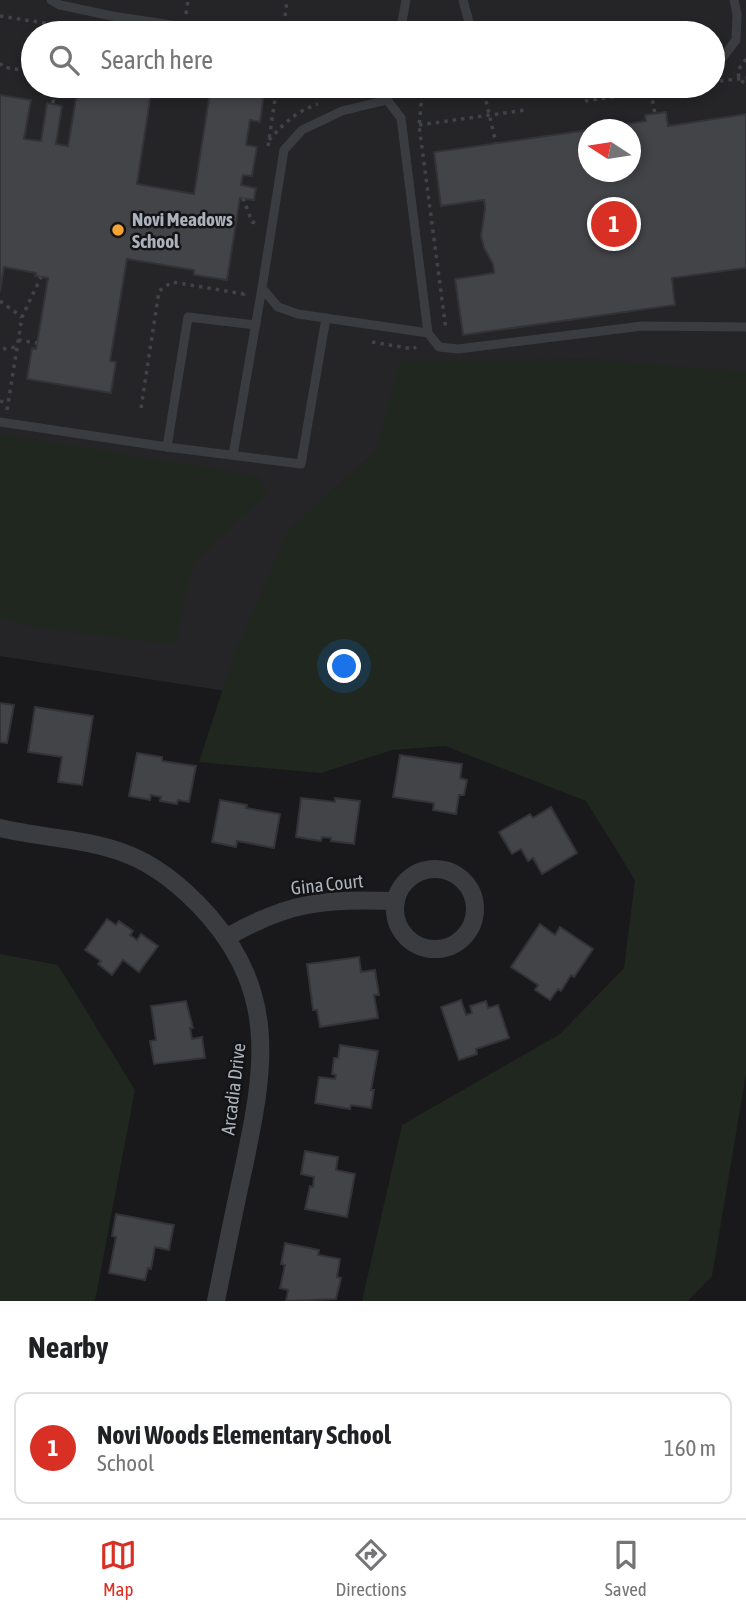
<!DOCTYPE html>
<html lang="en">
<head>
<meta charset="utf-8">
<style>
	:root { --surface:#fff; --page:#f2f2f2; --text:#202124; --muted:#757577; --line:#e0e0e0; --accent:#d93025 }
	body { margin:0; font-family:"Asap Condensed",sans-serif; background:var(--page); color:var(--text) }
	.compass { position:absolute; left:578px; top:119px; width:63px; height:63px; border-radius:50%; background:var(--surface); box-shadow:0 4px 10px #0003; rotate:282deg }
	.you { position:absolute; left:345px; top:667px; width:24px; height:24px; margin:-18px; border:5px solid #fff; border-radius:50%; background:#1a73e8; box-shadow:0 0 0 10px #1a73e833 }
	.badge { display:grid; place-items:center; width:46px; height:46px; border-radius:50%; background:var(--accent); color:#fff; font-size:23px; font-weight:700 }
	.pin { position:absolute; translate:-50% -50%; border:4px solid #fff; box-shadow:0 2px 7px #0006 }
	.list { margin:0; padding:0; list-style:none }
	h2 { display:flex; justify-content:space-between; align-items:center; height:91px; margin:0; padding:0 28px; font-size:30px }
	h2 small { font-size:23px; font-weight:400; color:var(--muted) }
	.list li { display:grid; grid-template-columns:46px 1fr auto; gap:21px; align-items:center; box-sizing:border-box; height:112px; margin:0 14px 14px; padding:0 14px; border:2px solid var(--line); border-radius:14px }
	.list b { display:block; font-size:26px; white-space:nowrap }
	.list p { margin:0; font-size:23px; white-space:nowrap; color:var(--muted) }
	.list em { font-size:23px; font-style:normal; color:var(--muted) }
	.icon { flex:none; width:38px; height:38px; fill:none; stroke:currentColor; stroke-width:2; stroke-linecap:round; stroke-linejoin:round }
	.map { position:relative; flex:none; width:746px; height:1301px; overflow:hidden }
	.search { position:absolute; background:var(--surface); box-shadow:0 4px 10px #0003; left:21px; right:21px; top:21px; height:77px; display:flex; align-items:center; gap:18px; box-sizing:border-box; padding:0 24px; border-radius:38px; color:var(--muted); font-size:26px }
	.sheet { height:217px; background:var(--surface) }
	nav { display:flex; justify-content:space-around; align-items:center; box-sizing:border-box; height:98px; border-top:2px solid var(--line); background:var(--surface); font-size:19px; color:var(--muted) }
	nav a { display:grid; justify-items:center; gap:4px }
	nav .on { color:var(--accent) }
	.map>svg:first-child { display:block }
</style>
</head>
<body>
<div class="map">
<svg width="746" height="1301" viewBox="0 0 746 1301">
	<rect width="100%" height="100%" fill="#19191b"/>
	<!-- built -->
	<path fill="#252528" fill-rule="evenodd" d="M0,0H746V772L0,656ZM33,33H713V86H33ZM588,130H630V172H588Z"/>
	<!-- green -->
	<g fill="#1f271f">
		<polygon points="590,359 746,372 746,1074 712,1276 688,1301 362,1301 402,1125 560,1034 624,968 635,880 586,801 445,746 392,750 321,773 199,762 233,658 288,531 376,450 400,361"/>
		<polygon points="0,434 258,476 268,492 193,564 175,644 36,628 0,617"/>
		<polygon points="0,954 58,965 135,1090 95,1301 0,1301"/>
	</g>
	<!-- building -->
	<g fill="#434448" stroke="#333337" stroke-width="2">
		<polygon points="78,86 158,86 158,88 152,87 137,184 194,194 211,86 255,86 254,92 264,94 260,122 250,120 246,145 257,147 252,176 243,175 241,185 256,188 254,200 240,198 227,280 194,275 194,270 127,259 110,361 116,362 111,393 27,379 32,348 36,349 48,278 35,276 36,273 4,267 0,292 0,95 31,100 24,139 41,141 47,103 62,106 56,144 68,146"/>
		<polygon points="666,112 668,126 746,114 746,268 672,278 675,305 463,335 455,279 494,273 493,264 484,248 481,236 485,208 484,200 441,206 434,152 588,130 588,172 630,172 630,130 589,130 646,121 645,115"/>
		<polygon points="0,703 14,705 7,743 0,742"/>
		<polygon points="35,707 93,716 82,785 58,782 62,757 28,752"/>
		<polygon points="137,753 162,757 162,761 196,766 189,802 178,800 177,804 160,801 161,797 151,795 150,800 129,796"/>
		<polygon points="400,755 462,764 460,778 467,780 464,795 459,795 456,814 433,810 434,803 393,797"/>
		<polygon points="301,798 335,802 335,798 360,801 354,844 331,841 331,838 322,837 321,841 296,837"/>
		<polygon points="220,800 247,805 246,808 280,814 274,848 237,841 236,847 212,842"/>
		<polygon points="551,807 577,853 542,874 533,858 528,861 521,849 512,854 499,832 530,814 533,818"/>
		<polygon points="107,919 116,925 119,921 133,931 130,935 137,940 141,934 158,946 139,972 123,960 112,975 98,964 101,961 85,950"/>
		<polygon points="540,924 555,935 560,927 593,949 574,977 571,975 561,991 558,989 550,1000 535,990 538,985 511,967"/>
		<polygon points="359,957 361,972 375,970 379,995 374,995 378,1018 320,1027 317,1010 313,1010 307,964"/>
		<polygon points="461,1000 466,1015 472,1013 470,1006 486,1001 488,1008 498,1005 509,1038 476,1049 477,1054 459,1060 441,1007"/>
		<polygon points="186,1001 193,1028 190,1028 192,1039 202,1037 205,1058 154,1064 150,1041 156,1040 151,1006"/>
		<polygon points="340,1045 378,1051 371,1090 374,1090 371,1108 351,1105 350,1109 315,1103 319,1077 335,1079 336,1075 332,1074 334,1058 338,1058"/>
		<polygon points="305,1151 338,1157 336,1170 355,1174 347,1217 305,1209 310,1186 313,1187 314,1177 301,1174"/>
		<polygon points="116,1214 174,1225 169,1250 155,1247 151,1269 148,1268 145,1280 109,1273 116,1237 112,1236"/>
		<polygon points="285,1243 319,1250 318,1255 340,1259 337,1277 341,1278 336,1299 286,1301 288,1290 280,1288 285,1265 281,1264"/>
	</g>
	<g fill="none" stroke-linecap="round" stroke-linejoin="round">
		<!-- path -->
		<g stroke="#404348" stroke-width="3.5" stroke-dasharray="3.5 5" stroke-linecap="butt">
			<polyline points="186,14 188,0"/>
			<polyline points="0,16 108,33"/>
			<polyline points="59,33 60,18"/>
			<polyline points="283,33 287,0"/>
			<polyline points="746,59 738,70 739,79 746,84"/>
			<polyline points="0,63 3,67 33,72"/>
			<polyline points="720,81 746,78"/>
			<polyline points="423,86 419,125 446,330"/>
			<polyline points="451,86 472,88 481,96"/>
			<polyline points="651,92 655,114"/>
			<polyline points="486,101 496,143"/>
			<polyline points="585,101 690,86"/>
			<polyline points="53,103 54,86"/>
			<polyline points="419,125 526,110"/>
			<path d="M269,140C284,123 297,111 318,104"/>
			<polyline points="268,146 277,86"/>
			<polyline points="243,198 252,222 256,223"/>
			<polyline points="0,301 22,317"/>
			<polyline points="18,340 37,343"/>
			<polyline points="372,342 413,349 416,347"/>
			<polyline points="3,349 17,347"/>
			<polyline points="0,401 8,403"/>
			<polyline points="141,408 159,291 172,282 244,294 244,292"/>
			<polyline points="7,410 22,317 41,277"/>
		</g>
		<!-- lane -->
		<g stroke="#3a3c40" stroke-width="9">
			<polyline points="51,0 60,5 112,16 224,33"/>
			<polyline points="463,0 472,33"/>
			<polyline points="400,33 406,0"/>
			<polyline points="713,67 716,66 736,40 737,14 734,0"/>
			<polyline points="390,86 387,100 401,118 428,333 439,347 458,349 642,326 746,327"/>
			<path d="M493,86C520,100 552,90 581,86"/>
			<polyline points="387,100 342,111 302,130 284,150 262,288 278,307 298,314 428,333"/>
			<polyline points="0,422 167,447 301,464 326,318"/>
			<polyline points="167,447 188,317 256,325"/>
			<polyline points="233,455 262,288"/>
		</g>
		<!-- street -->
		<g stroke="#3a3c40" stroke-width="18">
			<path d="M0,828C41,838 84,838 124,853C157,865 186,890 209,916C278,996 264,1071 244,1166C234,1211 225,1256 216,1301"/>
			<circle cx="435" cy="909" r="40"/>
			<path d="M227,937C290,901 325,899 396,901"/>
		</g>
	</g>
	<!-- markers -->
	<circle fill="#f7a335" stroke="#141416" stroke-width="2.5" cx="118" cy="230" r="7"/>
	<g text-anchor="middle" stroke-width="5" stroke-linejoin="round" paint-order="stroke">
		<!-- poi labels -->
		<g font-size="19" font-weight="bold" fill="#abb2bb" stroke="#141416" text-anchor="start">
			<text x="132" y="226">Novi Meadows<tspan x="132" dy="22">School</tspan></text>
		</g>
		<!-- street labels -->
		<g font-size="19" fill="#abb2bb" stroke="#141416">
			<text transform="translate(327 884) rotate(-6)" y="7">Gina Court</text>
			<text transform="translate(233 1089) rotate(-83)" y="7">Arcadia Drive</text>
		</g>
	</g>
</svg>
<svg class="compass" viewBox="-18 -18 36 36"><path d="M0-13l5 13h-10z" fill="#e53935"/><path d="M0 13l5-13h-10z" fill="#757577"/></svg>
<div class="you"></div>
<div class="pin badge" style="left:614px;top:224px">1</div>
<div class="search"><svg class="icon" aria-label="search" viewBox="0 0 24 24"><circle cx="10" cy="10" r="6"/><path d="M15 15l6 6"/></svg>Search here</div>
</div>
<section class="sheet">
<h2>Nearby<small></small></h2>
<ul class="list">
<li><span class="badge">1</span><div><b>Novi Woods Elementary School</b><p>School</p></div><em>160 m</em></li>
</ul>
</section>
<nav>
<a class="on"><svg class="icon" aria-label="map" viewBox="0 0 24 24"><path d="M3 6l6-2 6 2 6-2v14l-6 2-6-2-6 2zM9 4v14M15 6v14"/></svg>Map</a>
<a><svg class="icon" aria-label="directions" viewBox="0 0 24 24"><path d="M12 3l9 9-9 9-9-9zM9 14v-3h6M13 9l2 2-2 2"/></svg>Directions</a>
<a><svg class="icon" aria-label="saved" viewBox="0 0 24 24"><path d="M7 4h10v16l-5-4-5 4z"/></svg>Saved</a>
</nav>
</body>
</html>
